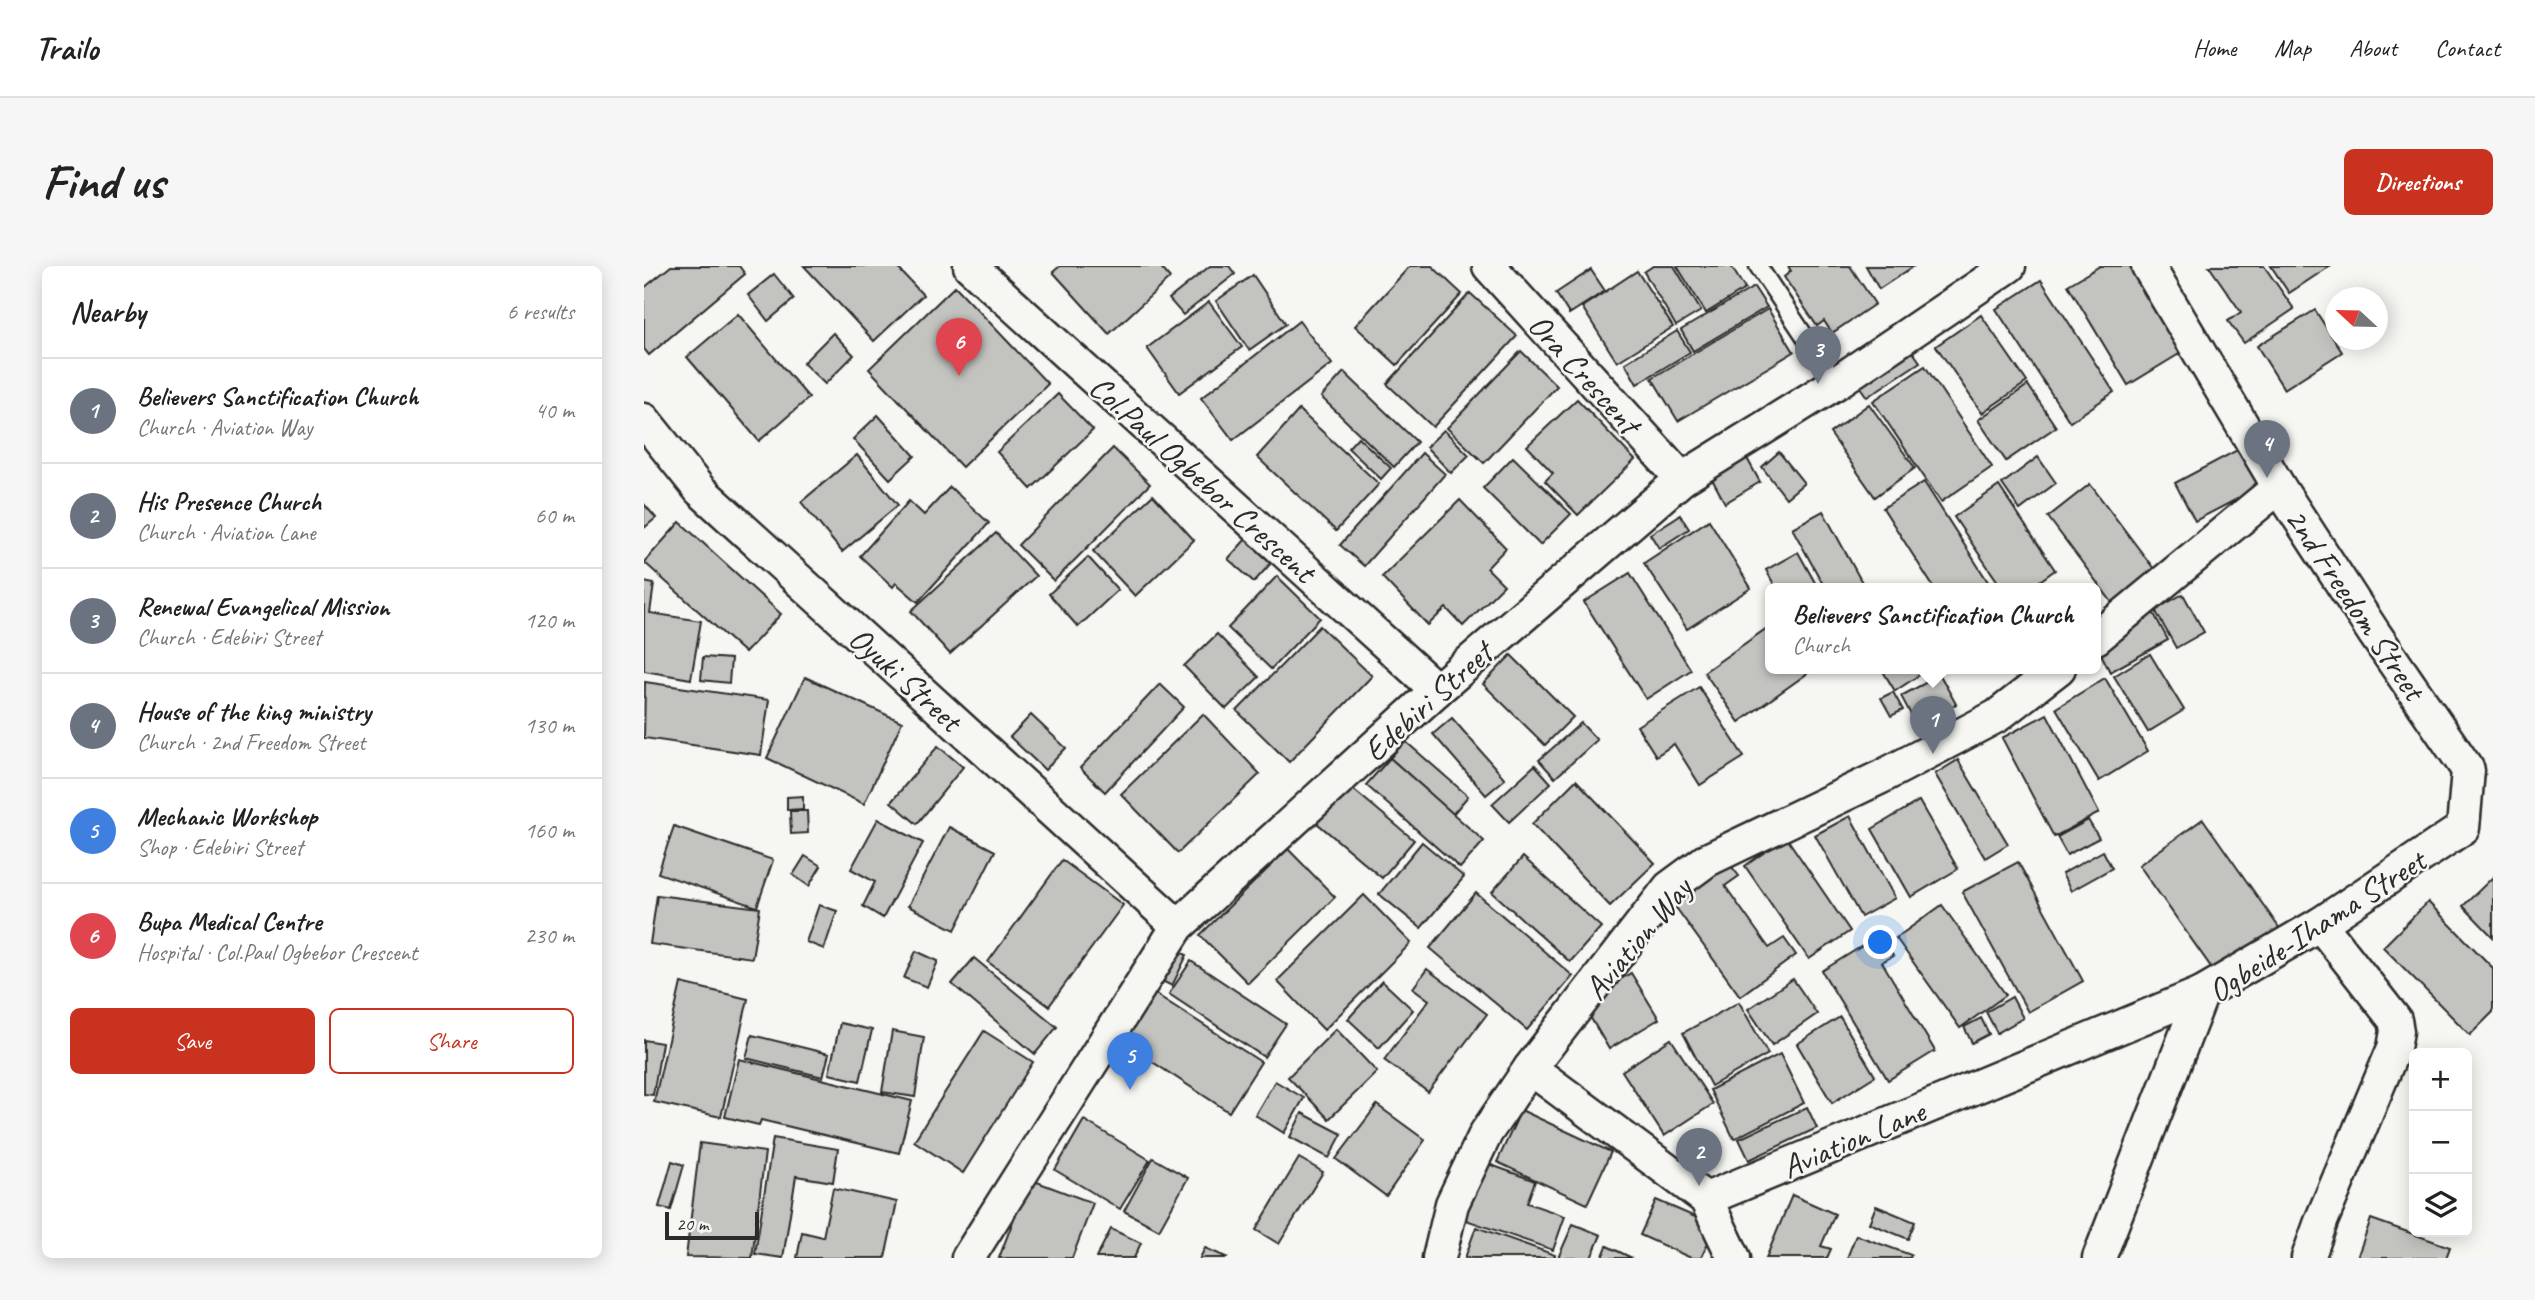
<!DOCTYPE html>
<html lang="en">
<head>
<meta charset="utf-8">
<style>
	:root { --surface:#fff; --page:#f6f6f6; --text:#222; --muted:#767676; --line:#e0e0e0; --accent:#c8321e }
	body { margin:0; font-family:Caveat,sans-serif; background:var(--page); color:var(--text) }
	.controls { position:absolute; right:21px; bottom:21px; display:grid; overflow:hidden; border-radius:10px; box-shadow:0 4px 18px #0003 }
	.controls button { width:63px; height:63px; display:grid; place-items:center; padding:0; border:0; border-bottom:2px solid var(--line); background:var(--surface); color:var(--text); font:35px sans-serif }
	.compass { position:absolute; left:1681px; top:21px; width:63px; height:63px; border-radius:50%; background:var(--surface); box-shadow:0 4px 18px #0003; rotate:292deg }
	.scale { position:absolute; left:21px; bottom:18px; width:94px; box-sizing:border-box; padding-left:7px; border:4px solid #2b2b2b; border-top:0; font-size:19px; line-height:24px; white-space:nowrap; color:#2b2b2b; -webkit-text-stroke:5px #f6f6f2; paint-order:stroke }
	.you { position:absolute; left:1237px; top:677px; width:24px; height:24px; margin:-18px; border:5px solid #fff; border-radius:50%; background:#1a73e8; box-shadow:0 0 0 10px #1a73e833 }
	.badge { display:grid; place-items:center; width:46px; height:46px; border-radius:50%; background:var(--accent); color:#fff; font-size:23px; font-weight:700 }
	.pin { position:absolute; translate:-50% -58px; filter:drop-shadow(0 2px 4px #0008) }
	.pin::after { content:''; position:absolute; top:37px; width:24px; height:21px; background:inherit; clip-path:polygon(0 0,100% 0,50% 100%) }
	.popup { position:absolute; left:1121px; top:317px; width:336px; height:91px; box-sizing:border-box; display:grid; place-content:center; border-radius:10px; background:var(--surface); filter:drop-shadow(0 2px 5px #0005); font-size:23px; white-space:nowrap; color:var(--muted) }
	.popup b { font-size:26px; color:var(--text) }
	.popup::after { content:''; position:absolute; left:50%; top:100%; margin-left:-14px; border:14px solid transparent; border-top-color:var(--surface) }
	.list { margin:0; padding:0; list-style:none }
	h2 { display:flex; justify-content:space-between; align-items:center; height:91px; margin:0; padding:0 28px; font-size:30px }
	h2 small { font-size:23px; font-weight:400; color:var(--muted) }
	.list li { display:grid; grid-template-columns:46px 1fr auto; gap:21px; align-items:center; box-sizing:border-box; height:105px; padding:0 28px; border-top:2px solid var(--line) }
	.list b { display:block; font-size:26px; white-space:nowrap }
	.list p { margin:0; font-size:23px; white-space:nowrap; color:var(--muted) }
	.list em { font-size:23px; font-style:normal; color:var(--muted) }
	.actions { display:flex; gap:14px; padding:21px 28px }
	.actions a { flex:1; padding:16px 0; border:2px solid var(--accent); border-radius:10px; text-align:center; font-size:24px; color:var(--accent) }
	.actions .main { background:var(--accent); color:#fff }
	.icon { flex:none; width:38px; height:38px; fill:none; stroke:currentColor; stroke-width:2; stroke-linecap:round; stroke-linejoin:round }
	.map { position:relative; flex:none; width:1849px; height:992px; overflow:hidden; border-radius:10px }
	header { display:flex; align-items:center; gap:42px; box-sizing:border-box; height:98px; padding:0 35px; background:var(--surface); border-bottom:2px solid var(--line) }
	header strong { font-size:33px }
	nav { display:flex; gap:38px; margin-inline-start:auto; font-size:24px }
	.intro { display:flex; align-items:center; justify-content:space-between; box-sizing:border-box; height:168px; padding:0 42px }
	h1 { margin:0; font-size:49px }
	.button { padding:18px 32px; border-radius:10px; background:var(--accent); color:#fff; font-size:24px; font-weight:700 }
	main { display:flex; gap:42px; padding:0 42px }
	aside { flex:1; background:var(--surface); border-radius:10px; box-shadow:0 4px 18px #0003 }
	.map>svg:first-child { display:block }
</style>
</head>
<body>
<header>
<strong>Trailo</strong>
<nav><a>Home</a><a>Map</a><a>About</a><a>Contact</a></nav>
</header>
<div class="intro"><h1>Find us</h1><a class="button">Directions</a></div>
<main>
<aside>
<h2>Nearby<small>6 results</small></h2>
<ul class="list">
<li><span class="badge" style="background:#6b7280">1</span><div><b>Believers Sanctification Church</b><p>Church · Aviation Way</p></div><em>40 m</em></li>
<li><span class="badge" style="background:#6b7280">2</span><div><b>His Presence Church</b><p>Church · Aviation Lane</p></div><em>60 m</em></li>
<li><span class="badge" style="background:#6b7280">3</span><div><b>Renewal Evangelical Mission</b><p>Church · Edebiri Street</p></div><em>120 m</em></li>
<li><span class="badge" style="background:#6b7280">4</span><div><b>House of the king ministry</b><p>Church · 2nd Freedom Street</p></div><em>130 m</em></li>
<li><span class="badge" style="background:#3f7fe0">5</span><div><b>Mechanic Workshop</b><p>Shop · Edebiri Street</p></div><em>160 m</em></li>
<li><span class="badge" style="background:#e0444e">6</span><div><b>Bupa Medical Centre</b><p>Hospital · Col.Paul Ogbebor Crescent</p></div><em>230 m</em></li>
</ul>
<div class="actions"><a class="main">Save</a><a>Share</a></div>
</aside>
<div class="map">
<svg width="1849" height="992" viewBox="0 0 1849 992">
	<rect width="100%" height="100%" fill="#f6f6f2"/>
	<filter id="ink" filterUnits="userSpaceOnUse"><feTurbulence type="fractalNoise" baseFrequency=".0143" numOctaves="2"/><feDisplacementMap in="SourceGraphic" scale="14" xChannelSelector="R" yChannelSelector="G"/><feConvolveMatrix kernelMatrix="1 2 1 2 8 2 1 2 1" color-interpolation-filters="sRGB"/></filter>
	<g filter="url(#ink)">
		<!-- building -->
		<g fill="#c3c3c0" stroke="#2b2b2b" stroke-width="2">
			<polygon points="27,0 95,0 101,8 5,89 0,83 0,22"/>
			<polygon points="160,0 252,0 279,29 230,75"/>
			<polygon points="416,0 516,0 526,12 465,68 409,6"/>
			<polygon points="566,0 585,0 591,8 539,49 525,33"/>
			<polygon points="766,0 788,0 818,28 753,99 711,60"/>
			<polygon points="1009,0 1030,0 1057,45 1032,60 1000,6"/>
			<polygon points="1033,0 1087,0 1101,23 1062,47"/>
			<polygon points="1144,0 1206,0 1231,38 1188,67 1180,55 1173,60 1140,11 1147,5"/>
			<polygon points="1222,0 1270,0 1235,23"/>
			<polygon points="1456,0 1496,0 1545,82 1484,119 1424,19"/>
			<polygon points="1565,0 1620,0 1650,43 1600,77 1584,55 1597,46"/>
			<polygon points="1627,0 1686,0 1645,27"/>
			<polygon points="947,4 961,25 925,48 912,27"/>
			<polygon points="993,5 1029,61 973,96 938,41"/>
			<polygon points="130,8 150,33 124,55 104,29"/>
			<polygon points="609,9 642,58 605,84 572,35"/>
			<polygon points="1397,14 1470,126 1426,156 1352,43"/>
			<polygon points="311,20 404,118 318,201 225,103"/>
			<polygon points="1110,21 1123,41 1049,85 1037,64"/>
			<polygon points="826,27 873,70 789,161 743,118"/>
			<polygon points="565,36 598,81 535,127 503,82"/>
			<polygon points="1124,43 1150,86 1034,155 1008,112"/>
			<polygon points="1671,44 1698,86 1640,123 1613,80"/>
			<polygon points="94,48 165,132 115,175 43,91"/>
			<polygon points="1337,49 1383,116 1338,147 1292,80"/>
			<polygon points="655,55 688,98 589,174 557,132"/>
			<polygon points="1033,65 1046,86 993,118 981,97"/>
			<polygon points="189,67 210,89 181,118 159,97"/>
			<polygon points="877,85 913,120 840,197 803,162"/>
			<polygon points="1269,86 1276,96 1223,131 1216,121"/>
			<polygon points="1281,100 1348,201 1297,236 1229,135"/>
			<polygon points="700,106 773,176 750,201 677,131"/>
			<polygon points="1384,119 1412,161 1362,195 1334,154"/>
			<polygon points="414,128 449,164 387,223 353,186"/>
			<polygon points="933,133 991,194 934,249 901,215 909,207 883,180"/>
			<polygon points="1225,138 1271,202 1231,231 1186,167"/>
			<polygon points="655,144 735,218 692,265 613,191"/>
			<polygon points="234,149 271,190 246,213 209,173"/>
			<polygon points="800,164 825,189 807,207 782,181"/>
			<polygon points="714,171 747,202 737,213 704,182"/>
			<polygon points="469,182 506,218 410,315 374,279"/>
			<polygon points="1597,182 1616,221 1551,255 1531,217"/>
			<polygon points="1099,185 1116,216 1081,237 1063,204"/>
			<polygon points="1135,186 1160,217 1142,232 1118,201"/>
			<polygon points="778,187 801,208 720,300 696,279"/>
			<polygon points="213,189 254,239 198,286 157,236"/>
			<polygon points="869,191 927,248 896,279 839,222"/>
			<polygon points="1394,191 1412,217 1376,244 1358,218"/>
			<polygon points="1280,216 1348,322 1290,322 1239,242"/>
			<polygon points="1446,218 1513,307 1470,339 1404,251"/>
			<polygon points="1355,220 1411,304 1386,322 1358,322 1310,251"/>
			<polygon points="306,221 345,257 274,336 252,317 249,321 216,290 265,235 280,249"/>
			<polygon points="509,229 550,274 491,330 449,285"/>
			<polygon points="816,234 862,282 843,302 860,319 819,360 802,342 784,359 738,311"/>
			<polygon points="0,238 12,252 0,262"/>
			<polygon points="1179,245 1221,322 1181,322 1148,262"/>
			<polygon points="1036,249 1045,263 1015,282 1006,268"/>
			<polygon points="1065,254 1107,322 1043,363 1000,297"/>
			<polygon points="36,256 137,348 101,387 0,296"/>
			<polygon points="352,267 392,310 306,388 267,345"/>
			<polygon points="602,273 628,296 610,316 584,293"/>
			<polygon points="1154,286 1174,322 1132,322 1122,304"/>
			<polygon points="444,291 474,324 434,361 405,328"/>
			<polygon points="986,307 1047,404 1002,433 940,336"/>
			<polygon points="633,310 676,352 627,403 584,362"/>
			<polygon points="0,316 10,318 6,347 57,355 47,413 0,405"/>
			<polygon points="1539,328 1560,366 1532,382 1511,344"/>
			<polygon points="1509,346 1524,374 1466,406 1452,378"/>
			<polygon points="676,360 728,410 645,496 593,445"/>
			<polygon points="1126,360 1126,402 1171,402 1095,456 1060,406"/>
			<polygon points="573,368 615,411 582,443 540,400"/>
			<polygon points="1506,388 1540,444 1504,466 1470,410"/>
			<polygon points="867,389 929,451 901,479 839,418"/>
			<polygon points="59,391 87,393 85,417 57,414"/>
			<polygon points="1237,402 1282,402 1283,404 1251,425"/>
			<polygon points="1296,409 1312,438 1273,460 1257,430"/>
			<polygon points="161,411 258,456 220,538 123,492"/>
			<polygon points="1461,412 1504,485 1455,515 1412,442"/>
			<polygon points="1,416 125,434 117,489 0,472"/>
			<polygon points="516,418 540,441 461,526 436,502"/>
			<polygon points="1055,421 1100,491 1056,519 1030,478 1012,490 993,460"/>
			<polygon points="1249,426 1259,444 1247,450 1237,432"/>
			<polygon points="559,448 616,508 534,587 477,528"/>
			<polygon points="1403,448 1455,547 1410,571 1358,472"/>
			<polygon points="387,449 422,482 401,504 366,471"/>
			<polygon points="808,452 861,513 842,529 789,468"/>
			<polygon points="937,457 953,474 911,512 895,494"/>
			<polygon points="761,475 824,530 809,548 746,492"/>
			<polygon points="294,480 319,501 273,558 247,536"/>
			<polygon points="746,492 840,575 816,602 722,519"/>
			<polygon points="1314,494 1364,578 1341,592 1291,508"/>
			<polygon points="891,499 907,517 865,556 848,538"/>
			<polygon points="932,514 1011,597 966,640 888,558"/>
			<polygon points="704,519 770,574 738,612 673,557"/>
			<polygon points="159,530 159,543 143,544 143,531"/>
			<polygon points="1275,535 1314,603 1267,631 1228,563"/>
			<polygon points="146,545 163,545 164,567 147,568"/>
			<polygon points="1206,550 1251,632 1217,651 1171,569"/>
			<polygon points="234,553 279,577 239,652 219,640 231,616 207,603"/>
			<polygon points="1559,553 1636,663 1572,708 1495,599"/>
			<polygon points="1444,554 1455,572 1423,589 1413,571"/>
			<polygon points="30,560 129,594 113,641 14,607"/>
			<polygon points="305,561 351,585 311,664 264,640"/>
			<polygon points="1142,571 1206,665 1165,693 1101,600"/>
			<polygon points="778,576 820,611 777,662 735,628"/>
			<polygon points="644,583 691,631 604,717 556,669"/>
			<polygon points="1459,585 1468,602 1427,625 1418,608"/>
			<polygon points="161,590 177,600 165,620 149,609"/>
			<polygon points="879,591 957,661 926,696 848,626"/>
			<polygon points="418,594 479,639 405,740 344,696"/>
			<polygon points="1084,596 1095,610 1081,620 1125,682 1140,672 1152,689 1096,730 1028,636"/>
			<polygon points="1374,596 1439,715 1384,746 1318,626"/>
			<polygon points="1849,611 1849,671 1819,640"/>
			<polygon points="832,627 929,710 883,764 786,682"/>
			<polygon points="13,629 116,642 108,692 6,678"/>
			<polygon points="720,629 767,677 680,764 633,715"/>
			<polygon points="1784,636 1849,702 1849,746 1826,769 1739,681"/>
			<polygon points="175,639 193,645 180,683 162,676"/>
			<polygon points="1298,639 1362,729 1316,762 1252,672"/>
			<polygon points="1236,669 1249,690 1238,696 1291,785 1244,814 1178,705"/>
			<polygon points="272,685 294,695 283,721 260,712"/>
			<polygon points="533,685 543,689 528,720 518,715"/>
			<polygon points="330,692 413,761 391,788 308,718"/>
			<polygon points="547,695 642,758 620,791 525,728"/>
			<polygon points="783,703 843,748 784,826 740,794 785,734 769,722"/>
			<polygon points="987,707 1015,753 965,783 938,737"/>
			<polygon points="1149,713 1173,748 1128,779 1104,743"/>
			<polygon points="738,715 769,744 735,782 704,753"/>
			<polygon points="37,717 104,733 77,851 10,836"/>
			<polygon points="507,725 617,796 585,846 475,774"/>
			<polygon points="1368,731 1379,752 1353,767 1342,746"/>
			<polygon points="1095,736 1124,788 1067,820 1039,767"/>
			<polygon points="1196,751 1231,810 1188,837 1153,778"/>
			<polygon points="1337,752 1345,768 1328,777 1320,761"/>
			<polygon points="196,757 228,764 216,815 185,808"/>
			<polygon points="692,763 733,806 685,853 644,811"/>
			<polygon points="248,765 280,771 271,831 238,826"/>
			<polygon points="340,765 389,796 319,907 270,875"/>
			<polygon points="108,769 185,788 179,811 102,792"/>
			<polygon points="1027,773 1069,838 1020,870 978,805"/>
			<polygon points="0,774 18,777 9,829 0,828"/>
			<polygon points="1136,788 1160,837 1090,873 1066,824"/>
			<polygon points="95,793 268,835 255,887 117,854 115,859 81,851"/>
			<polygon points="631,815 660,832 640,867 611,849"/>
			<polygon points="733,839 781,874 742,930 692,893"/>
			<polygon points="1163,841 1173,862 1105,894 1095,873"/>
			<polygon points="877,844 967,886 943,938 853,896"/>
			<polygon points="658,847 698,868 685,892 646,871"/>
			<polygon points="440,854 506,894 476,943 411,904"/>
			<polygon points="129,872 194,883 189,916 152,910 139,992 111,988"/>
			<polygon points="56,877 121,886 108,992 42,991"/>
			<polygon points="509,892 544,912 515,964 480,945"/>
			<polygon points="655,892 679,906 635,978 612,964"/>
			<polygon points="28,895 40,899 27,944 15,941"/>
			<polygon points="839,896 891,915 883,937 921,950 909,984 819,953"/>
			<polygon points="385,913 449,937 428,992 355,992"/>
			<polygon points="189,922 253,936 241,992 153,992 158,966 179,971"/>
			<polygon points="1148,929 1191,948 1177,980 1187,983 1183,992 1122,992"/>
			<polygon points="1012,934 1072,960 1057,992 1047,992 996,969"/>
			<polygon points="1232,940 1271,956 1264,973 1225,957"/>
			<polygon points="1727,953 1806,981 1802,992 1713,992"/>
			<polygon points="929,958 957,969 947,992 914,992"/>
			<polygon points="832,961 911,989 910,992 821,992"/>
			<polygon points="467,963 497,977 490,992 452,992"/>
			<polygon points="1212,969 1267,989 1266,992 1203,992"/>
			<polygon points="963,980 988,992 958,992"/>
			<polygon points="561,982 584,992 556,992"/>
		</g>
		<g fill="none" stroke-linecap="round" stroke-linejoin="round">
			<!-- service casing -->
			<g stroke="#2b2b2b" stroke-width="21">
				<polyline id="service" points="1114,0 1192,117"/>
			</g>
			<!-- minor casing -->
			<g stroke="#2b2b2b" stroke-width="37">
				<g id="minor">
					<polyline points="326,0 793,424"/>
					<polyline points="845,0 1038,213"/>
					<polyline points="0,154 56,224 534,660"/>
					<polyline points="1452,372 1635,221"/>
					<polyline points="886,802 1062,933 1090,992"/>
					<polyline points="1062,933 1558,727"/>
					<polyline points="324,992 534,660 793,424 1038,213 1192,117 1365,0"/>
					<polyline points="795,992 808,938 842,867 886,802 1025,622 1063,594 1237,511 1353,450 1415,402"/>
					<polyline points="1455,992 1558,727 1676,658 1819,562 1824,504 1730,367 1635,221 1504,0"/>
					<polyline points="1664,992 1678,953 1750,782 1753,765 1751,754 1676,658"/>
				</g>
			</g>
			<!-- service -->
			<use href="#service" stroke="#f6f6f2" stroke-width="16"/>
			<!-- minor -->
			<use href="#minor" stroke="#f6f6f2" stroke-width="32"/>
		</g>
	</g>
	<g text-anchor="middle" stroke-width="5" stroke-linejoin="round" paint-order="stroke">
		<!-- street labels -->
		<g font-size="33" fill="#2b2b2b" stroke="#f6f6f2">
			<text transform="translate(941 107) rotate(48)" y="12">Ora Crescent</text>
			<text transform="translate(559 212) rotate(42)" y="12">Col.Paul Ogbebor Crescent</text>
			<text transform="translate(1712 337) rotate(56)" y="12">2nd Freedom Street</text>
			<text transform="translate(262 412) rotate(42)" y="12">Oyuki Street</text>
			<text transform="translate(783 435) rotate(-42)" y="12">Edebiri Street</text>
			<text transform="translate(1672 659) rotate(-33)" y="12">Ogbeide-Ihama Street</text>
			<text transform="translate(993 672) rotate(-50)" y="12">Aviation Way</text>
			<text transform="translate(1209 872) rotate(-23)" y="12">Aviation Lane</text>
		</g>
	</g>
</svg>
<div class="controls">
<button>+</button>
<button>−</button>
<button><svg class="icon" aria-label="layers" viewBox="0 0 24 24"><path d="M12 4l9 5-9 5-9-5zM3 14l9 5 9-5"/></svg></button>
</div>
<svg class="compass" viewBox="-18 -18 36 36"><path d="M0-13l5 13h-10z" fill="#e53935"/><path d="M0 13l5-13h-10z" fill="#767676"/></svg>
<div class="scale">20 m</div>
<div class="you"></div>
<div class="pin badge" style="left:1289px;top:488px;background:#6b7280">1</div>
<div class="popup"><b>Believers Sanctification Church</b>Church</div>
<div class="pin badge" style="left:1055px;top:920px;background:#6b7280">2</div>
<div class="pin badge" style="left:1174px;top:118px;background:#6b7280">3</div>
<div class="pin badge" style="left:1623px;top:212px;background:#6b7280">4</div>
<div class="pin badge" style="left:486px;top:824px;background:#3f7fe0">5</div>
<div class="pin badge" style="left:315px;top:110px;background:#e0444e">6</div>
</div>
</main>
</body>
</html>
